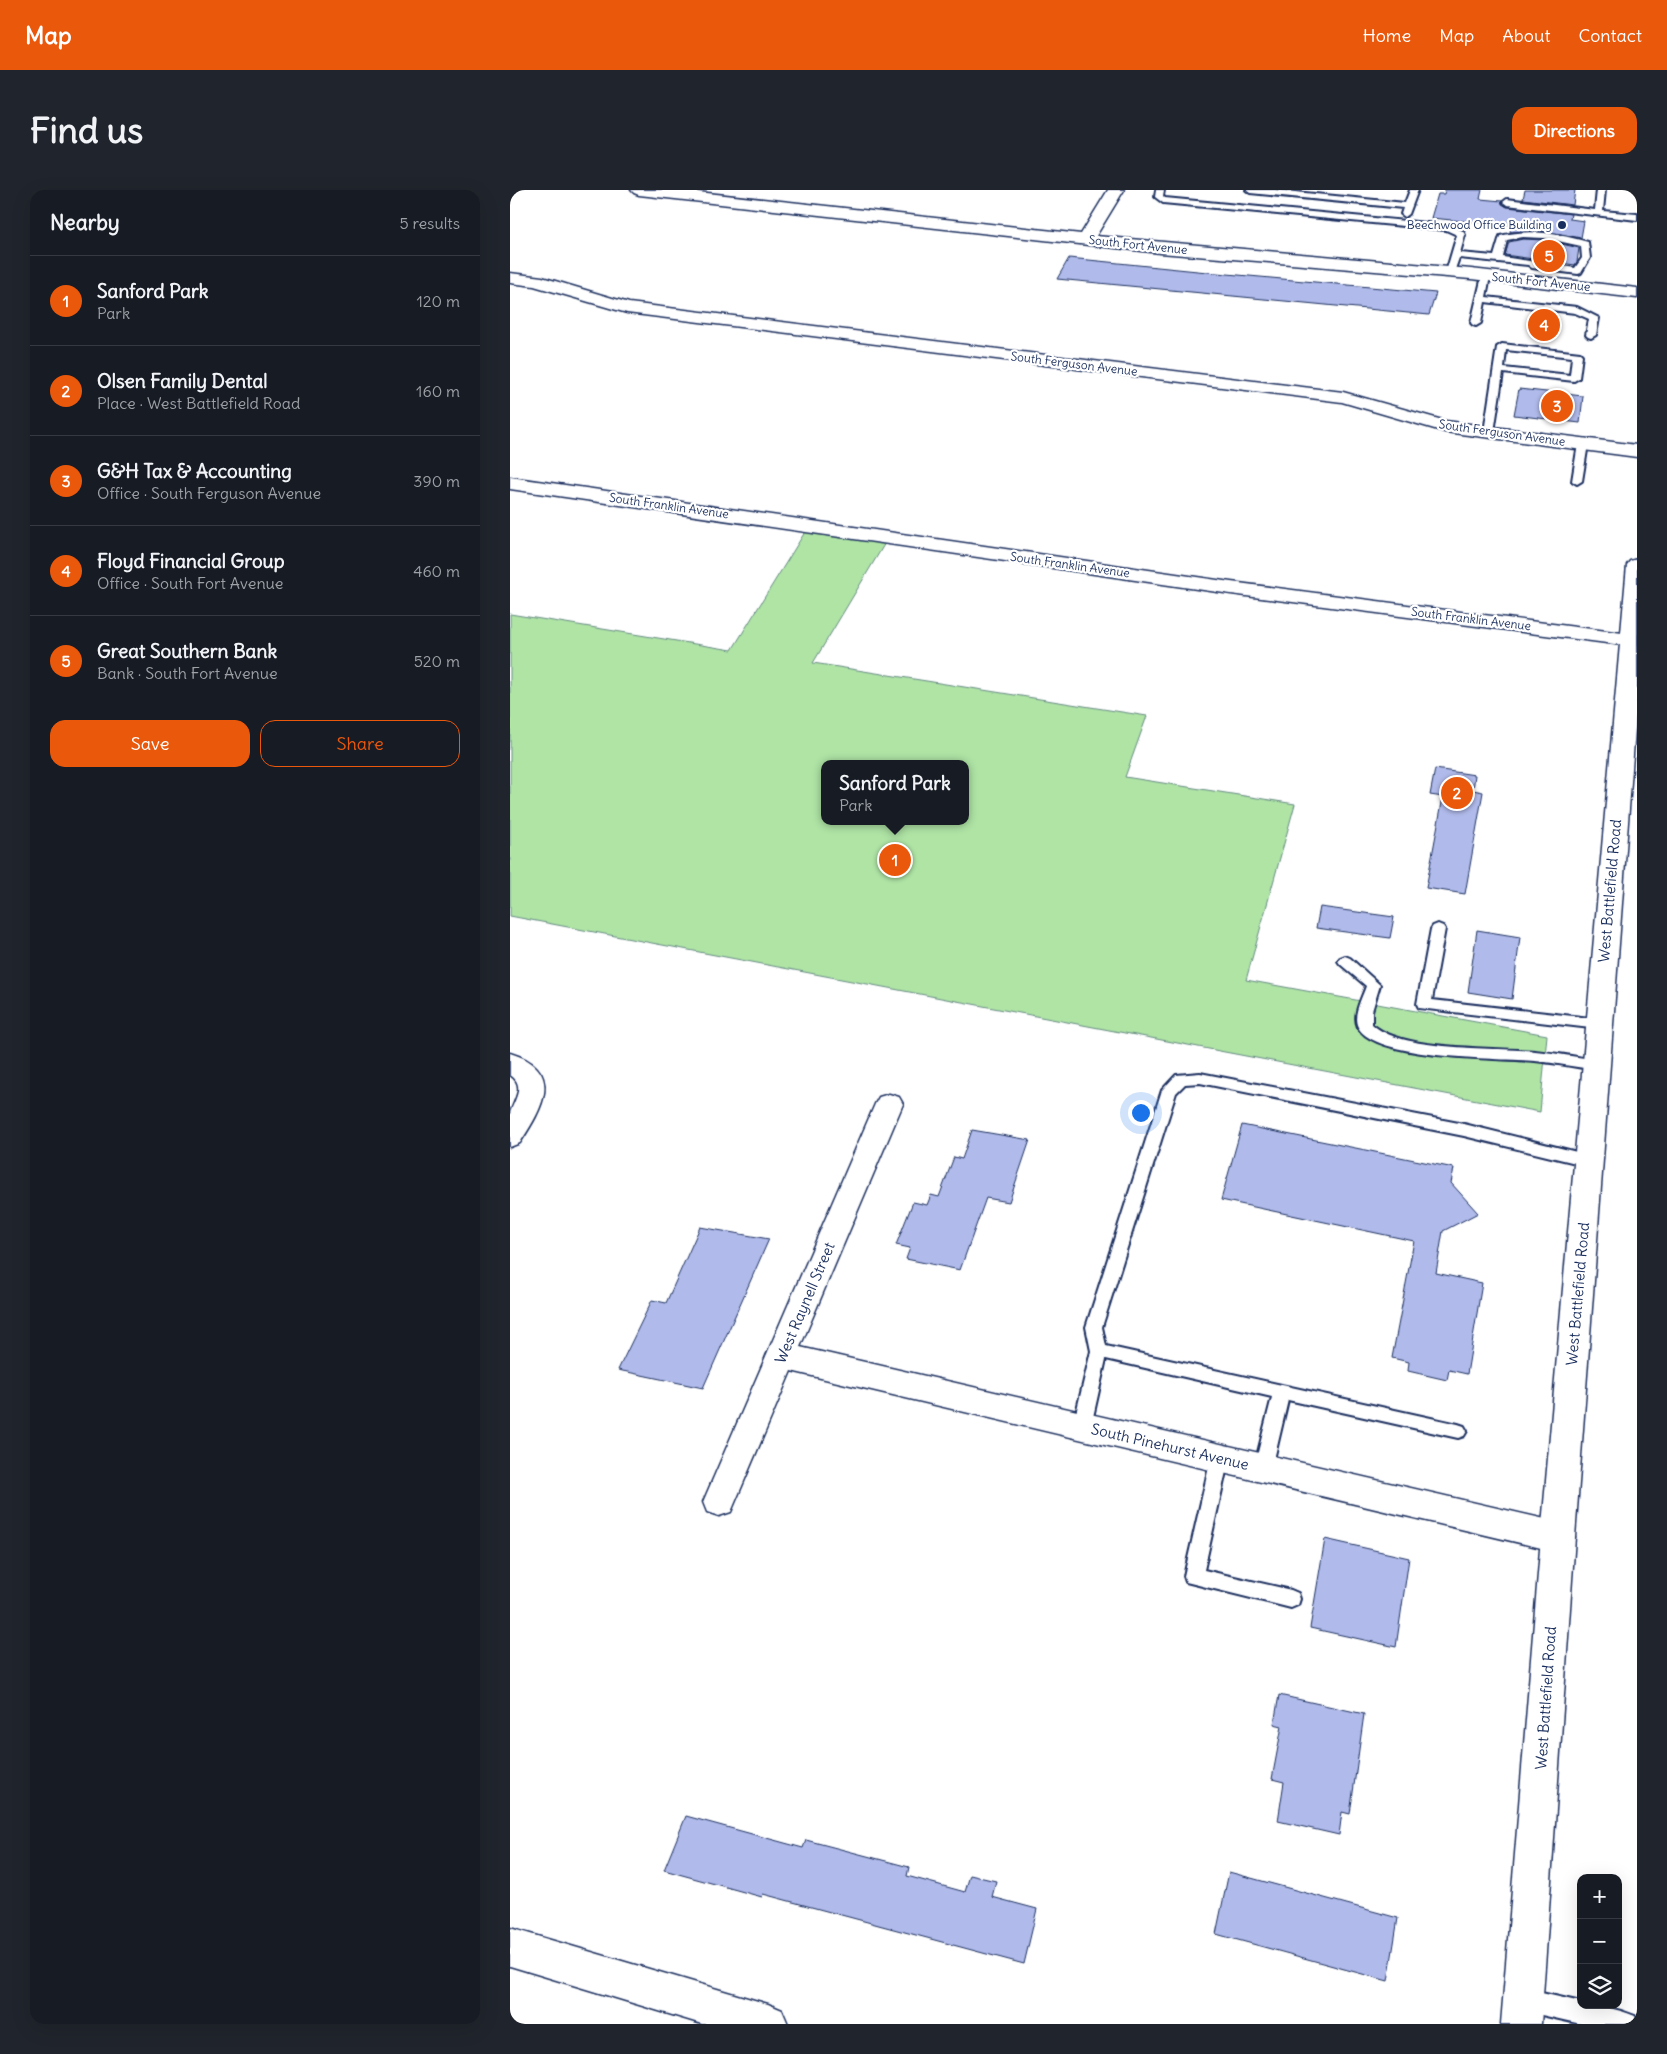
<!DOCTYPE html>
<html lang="en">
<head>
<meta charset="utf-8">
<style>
	:root { --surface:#171b24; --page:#20242c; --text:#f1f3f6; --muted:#9ea1a6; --line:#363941; --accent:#ea580c }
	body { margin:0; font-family:Delius,sans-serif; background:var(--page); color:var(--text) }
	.controls { position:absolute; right:15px; bottom:15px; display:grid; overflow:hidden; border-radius:10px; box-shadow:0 5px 20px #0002 }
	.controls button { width:45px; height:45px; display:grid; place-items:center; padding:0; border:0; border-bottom:1px solid var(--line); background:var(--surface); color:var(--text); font:25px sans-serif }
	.you { position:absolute; left:630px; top:922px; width:18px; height:18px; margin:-12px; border:4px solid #fff; border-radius:50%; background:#1a73e8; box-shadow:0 0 0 8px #1a73e833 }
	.badge { display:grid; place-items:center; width:32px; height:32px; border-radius:50%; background:var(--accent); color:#fff; font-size:16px; font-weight:700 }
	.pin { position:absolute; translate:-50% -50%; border:2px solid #fff; box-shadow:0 1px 5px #0006 }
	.popup { position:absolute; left:311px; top:570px; width:148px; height:65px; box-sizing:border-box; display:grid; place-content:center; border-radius:10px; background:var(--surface); filter:drop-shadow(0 1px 4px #0005); font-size:16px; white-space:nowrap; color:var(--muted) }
	.popup b { font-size:19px; color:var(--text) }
	.popup::after { content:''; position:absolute; left:50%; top:100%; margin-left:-10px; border:10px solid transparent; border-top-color:var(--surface) }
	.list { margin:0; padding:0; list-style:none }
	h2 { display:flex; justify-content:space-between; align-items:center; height:65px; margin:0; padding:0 20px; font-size:21px }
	h2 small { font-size:16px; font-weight:400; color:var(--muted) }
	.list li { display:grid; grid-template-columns:32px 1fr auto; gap:15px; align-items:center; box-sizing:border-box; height:90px; padding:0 20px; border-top:1px solid var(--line) }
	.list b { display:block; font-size:19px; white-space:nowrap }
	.list p { margin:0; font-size:16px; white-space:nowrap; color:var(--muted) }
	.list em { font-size:16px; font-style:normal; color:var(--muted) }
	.actions { display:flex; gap:10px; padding:15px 20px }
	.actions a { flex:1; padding:11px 0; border:1px solid var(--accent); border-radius:15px; text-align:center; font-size:18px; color:var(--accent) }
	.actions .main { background:var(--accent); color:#fff }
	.icon { flex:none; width:28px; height:28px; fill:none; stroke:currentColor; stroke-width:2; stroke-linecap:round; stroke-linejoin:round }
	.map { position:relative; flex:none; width:1127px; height:1834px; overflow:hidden; border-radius:15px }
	header { display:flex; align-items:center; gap:30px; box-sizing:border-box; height:70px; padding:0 25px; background:var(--accent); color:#fff }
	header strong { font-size:24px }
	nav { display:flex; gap:28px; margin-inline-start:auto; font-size:18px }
	.intro { display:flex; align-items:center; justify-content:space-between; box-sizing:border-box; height:120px; padding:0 30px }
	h1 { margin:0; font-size:35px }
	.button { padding:12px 22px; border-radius:15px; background:var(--accent); color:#fff; font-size:18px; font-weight:700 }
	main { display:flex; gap:30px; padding:0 30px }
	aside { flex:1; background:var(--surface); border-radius:15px; box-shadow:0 5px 20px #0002 }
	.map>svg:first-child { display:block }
</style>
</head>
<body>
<header>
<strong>Map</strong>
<nav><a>Home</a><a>Map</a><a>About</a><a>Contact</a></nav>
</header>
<div class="intro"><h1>Find us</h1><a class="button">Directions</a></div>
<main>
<aside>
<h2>Nearby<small>5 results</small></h2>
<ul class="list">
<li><span class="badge">1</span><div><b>Sanford Park</b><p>Park</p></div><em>120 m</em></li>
<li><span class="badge">2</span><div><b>Olsen Family Dental</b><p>Place · West Battlefield Road</p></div><em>160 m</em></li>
<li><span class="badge">3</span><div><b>G&amp;H Tax &amp; Accounting</b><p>Office · South Ferguson Avenue</p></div><em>390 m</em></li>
<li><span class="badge">4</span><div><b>Floyd Financial Group</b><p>Office · South Fort Avenue</p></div><em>460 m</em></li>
<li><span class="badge">5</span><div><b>Great Southern Bank</b><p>Bank · South Fort Avenue</p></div><em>520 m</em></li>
</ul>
<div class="actions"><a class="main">Save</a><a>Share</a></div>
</aside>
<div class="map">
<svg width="1127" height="1834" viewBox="0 0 1127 1834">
	<rect width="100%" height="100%" fill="#fff"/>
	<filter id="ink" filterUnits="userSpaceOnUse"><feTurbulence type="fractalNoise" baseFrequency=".02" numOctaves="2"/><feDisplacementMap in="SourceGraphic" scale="10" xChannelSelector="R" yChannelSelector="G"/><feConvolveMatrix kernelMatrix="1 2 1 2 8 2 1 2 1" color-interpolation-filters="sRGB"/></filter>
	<g filter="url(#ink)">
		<!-- green -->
		<path fill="#afe4a5" stroke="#658a82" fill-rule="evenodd" d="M295,342L375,353L303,473L637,526L615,587L785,614L736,790L1037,845L1030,922L0,726V424L222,460ZM315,574H455V631H315Z"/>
		<!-- building -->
		<g fill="#b1bbeb" stroke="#1b2f5e">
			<polygon points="935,0 972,0 970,9 992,11 992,14 997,17 1061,24 1060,29 1074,31 1071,48 1034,41 1000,42 1001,37 995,35 921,28 928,4 934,4"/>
			<polygon points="1015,0 1065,0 1063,15 1013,9"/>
			<polygon points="1013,49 1034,50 1069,58 1067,72 1065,75 995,65 999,52"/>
			<polygon points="559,68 717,84 926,103 919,125 547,89"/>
			<polygon points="1009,199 1073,206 1070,233 1004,225"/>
			<polygon points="925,579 965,585 963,600 973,602 955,704 916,698 933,607 920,605"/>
			<polygon points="810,717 884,727 880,748 806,738"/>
			<polygon points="967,740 1010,747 1002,809 958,802"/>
			<polygon points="732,935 944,978 941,993 968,1023 933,1041 926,1083 972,1093 957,1184 939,1180 937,1190 898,1181 899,1172 882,1168 904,1051 711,1010"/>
			<polygon points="462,940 520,950 499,1012 476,1008 450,1080 396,1069 400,1058 386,1055 403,1012 417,1015 421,1005 429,1007 444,967 452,969"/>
			<polygon points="190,1037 259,1049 193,1198 108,1180 142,1110 156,1113"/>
			<polygon points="815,1349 899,1368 886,1457 800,1438"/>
			<polygon points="769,1505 854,1524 840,1624 832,1622 829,1645 768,1631 774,1592 762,1589 772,1536 764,1534"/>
			<polygon points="176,1626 293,1658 296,1650 399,1677 397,1686 455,1702 460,1685 486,1691 482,1707 527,1719 514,1774 253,1704 252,1707 154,1680"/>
			<polygon points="719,1682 888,1728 878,1791 706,1744"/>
		</g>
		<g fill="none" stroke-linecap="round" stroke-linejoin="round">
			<!-- service casing -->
			<g stroke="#1b2f5e" stroke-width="4">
				<g id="service">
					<path d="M646,0H654L653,6L655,8L938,35L953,41L955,45L950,63L984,66L990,46C1021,38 1048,44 1078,52L1080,68L1071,83L1068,84L1022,78L1018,75L949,68L944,82L940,85L936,82L947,45L936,40L653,13L645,7ZM1013,47L1034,48L1071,56L1072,68L1065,78L993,67L997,50Z"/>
					<polygon points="736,0 765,0 895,13 900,0 908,0 899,24 895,27 891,24 893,18 740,3"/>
					<polygon points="1087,0 1095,0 1093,21 1127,24 1127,30 997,15 993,12 997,9 1085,20"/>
					<polygon points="976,83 980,86 976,107 1067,117 1089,128 1086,145 1081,148 1078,147 1076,145 1079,129 1065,123 975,112 971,133 966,136 963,135 961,133 972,86"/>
					<path d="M992,154L1070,163L1072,165L1069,188L1064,191L993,183L984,242L979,245L974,242L987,157ZM996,160L1062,167L1060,185L994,178Z"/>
					<polygon points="1073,251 1078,254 1072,291 1067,294 1062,291 1068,254"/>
					<polygon points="928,734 933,736 935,739 922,810 1089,829 1094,830 1096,834 1094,838 1089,839 909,818 907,814 921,739 923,736"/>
					<path d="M835,766L840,768L870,795L862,821V834C891,862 984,857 1025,861C1046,863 1066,867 1086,870L1091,871L1093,875L1091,879L1086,880C1066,877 1046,873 1025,871C990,868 865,870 848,837C842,825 852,808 856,796L830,774L828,771L830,768Z"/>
					<polygon points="690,883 954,934 1083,966 1086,970 1083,974 1078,976 954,946 690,893 675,894 666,903 592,1137 596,1156 948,1234 954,1236 957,1241 954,1246 948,1248 778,1210 762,1278 759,1283 753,1286 747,1283 744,1278 762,1207 596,1169 581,1236 578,1241 572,1243 566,1241 563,1236 581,1161 576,1137 652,900 666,885"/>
					<polygon points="710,1260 716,1263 719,1268 694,1380 781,1400 788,1403 790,1409 788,1415 781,1418 676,1392 674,1386 701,1268 704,1263"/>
					<path d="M1014,1799L1071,1812V1815C1089,1815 1108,1819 1125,1826L1127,1834H1071L1014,1821L1006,1818L1003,1810L1006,1802Z"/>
				</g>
			</g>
			<!-- minor casing -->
			<g stroke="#1b2f5e" stroke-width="3">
				<g id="minor">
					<polygon points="121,0 170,0 571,44 598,0 614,0 586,46 961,79 1127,98 1127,108 961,89 650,63 129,5 124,3"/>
					<polygon points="0,83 32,87 119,113 833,202 936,231 1127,255 1127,267 935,242 832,212 117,123 24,96 0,93"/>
					<polygon points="0,287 721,392 1120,444 1127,445 1127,455 1120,456 721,404 0,299"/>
					<path d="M0,863C56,880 32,919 10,953L0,957C0,947 0,934 0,924C3,911 17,896 0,885Z"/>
					<polygon points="379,904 389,907 393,914 290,1157 1048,1332 1060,1336 1065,1347 1060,1358 1048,1362 281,1181 221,1322 209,1326 197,1322 193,1312 365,914 369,907"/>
					<polygon points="0,1738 258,1814 272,1820 278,1834 192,1834 0,1776"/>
				</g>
			</g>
			<!-- primary casing -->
			<g stroke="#1b2f5e" stroke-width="3">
				<polygon id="primary" points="1127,369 1127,511 1065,1347 1031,1834 991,1834 1031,1347 1117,375 1120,371"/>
			</g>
			<!-- service -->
			<use href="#service" fill="#fff" fill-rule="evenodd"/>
			<!-- minor -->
			<use href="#minor" fill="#fff" fill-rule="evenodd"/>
			<!-- primary -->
			<use href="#primary" fill="#fff" fill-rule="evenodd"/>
		</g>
	</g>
	<!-- markers -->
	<circle fill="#1b2f5e" stroke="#fff" stroke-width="2" cx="1052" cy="35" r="5"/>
	<g text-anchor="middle" stroke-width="4.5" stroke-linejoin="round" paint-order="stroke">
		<!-- far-poi labels -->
		<g font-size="12" fill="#1b2f5e" stroke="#fff" text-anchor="end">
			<text x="1042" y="39">Beechwood Office Building</text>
		</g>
		<!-- far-street labels -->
		<g font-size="12" fill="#1b2f5e" stroke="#fff">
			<text transform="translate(628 55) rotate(6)" y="4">South Fort Avenue</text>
			<text transform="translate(1031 92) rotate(6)" y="4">South Fort Avenue</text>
			<text transform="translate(564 174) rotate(7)" y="4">South Ferguson Avenue</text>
			<text transform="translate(992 243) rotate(8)" y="4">South Ferguson Avenue</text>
			<text transform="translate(159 316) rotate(8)" y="4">South Franklin Avenue</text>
			<text transform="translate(560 375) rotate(8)" y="4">South Franklin Avenue</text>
			<text transform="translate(961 429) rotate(7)" y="4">South Franklin Avenue</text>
		</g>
		<!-- street labels -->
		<g font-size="15" fill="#1b2f5e" stroke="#fff">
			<text transform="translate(1100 701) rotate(-85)" y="5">West Battlefield Road</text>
			<text transform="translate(1068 1104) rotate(-85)" y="5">West Battlefield Road</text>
			<text transform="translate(295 1113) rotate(-67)" y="5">West Raynell Street</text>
			<text transform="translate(660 1257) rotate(13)" y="5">South Pinehurst Avenue</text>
			<text transform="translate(1036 1508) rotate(-86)" y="5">West Battlefield Road</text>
		</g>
	</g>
</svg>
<div class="controls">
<button>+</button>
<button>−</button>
<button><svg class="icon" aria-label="layers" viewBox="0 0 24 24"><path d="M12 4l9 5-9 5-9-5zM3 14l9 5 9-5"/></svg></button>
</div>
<div class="you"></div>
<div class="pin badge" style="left:385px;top:670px">1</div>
<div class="popup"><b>Sanford Park</b>Park</div>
<div class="pin badge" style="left:947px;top:603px">2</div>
<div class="pin badge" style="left:1047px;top:216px">3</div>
<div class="pin badge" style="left:1034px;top:135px">4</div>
<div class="pin badge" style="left:1039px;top:66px">5</div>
</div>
</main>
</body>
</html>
